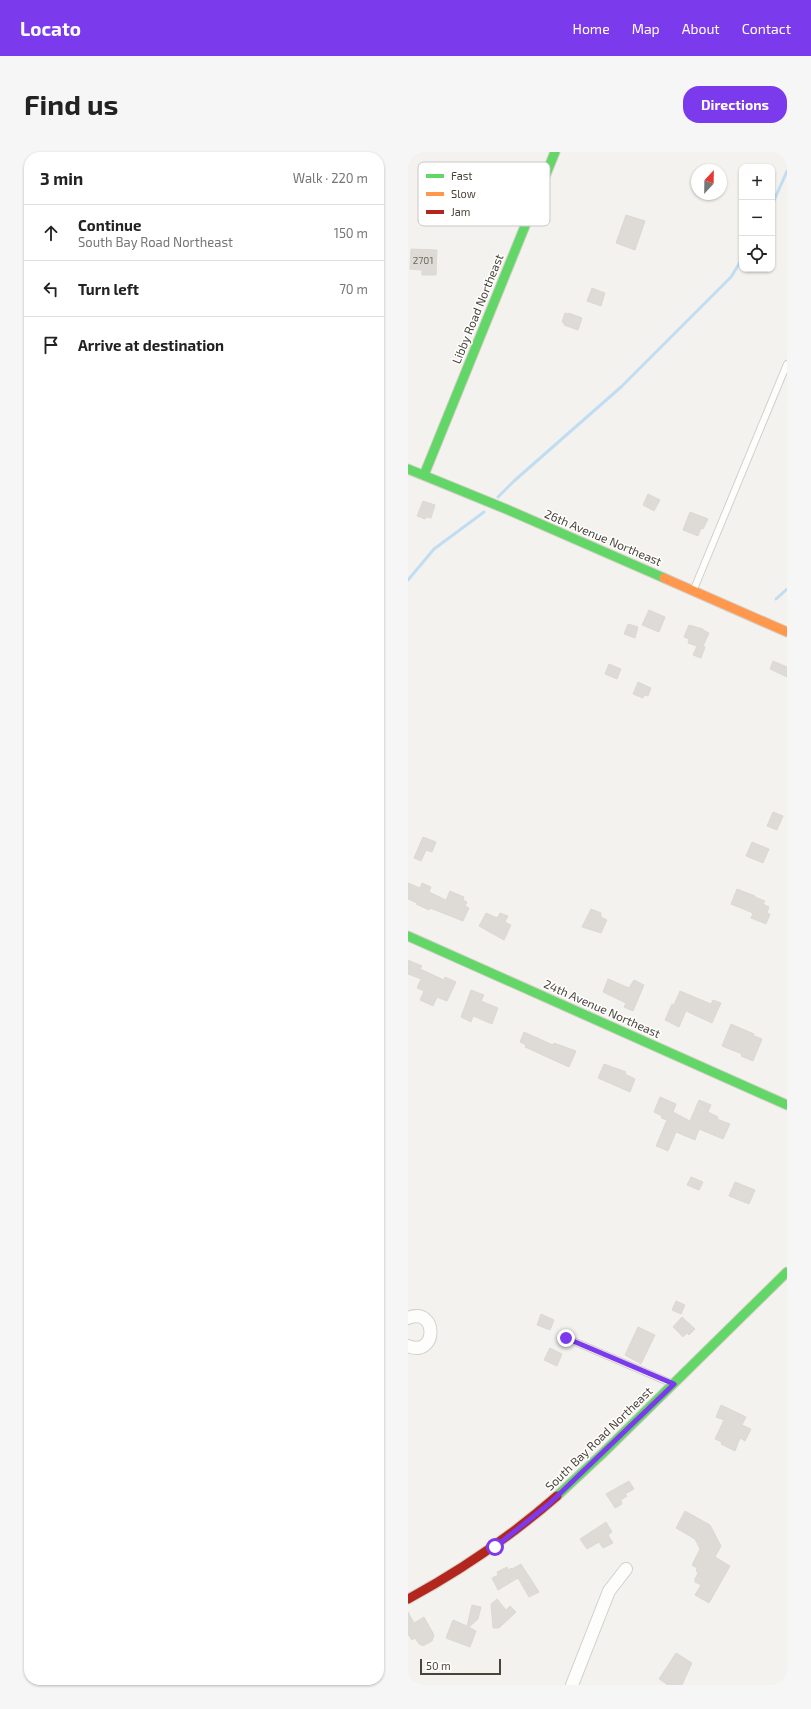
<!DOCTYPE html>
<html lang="en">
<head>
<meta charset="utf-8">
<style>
	:root { --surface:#fff; --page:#f6f6f6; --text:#222; --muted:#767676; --line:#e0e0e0; --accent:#7c3aed }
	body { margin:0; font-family:"Exo 2",sans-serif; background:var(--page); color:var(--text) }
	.controls { position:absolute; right:12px; top:12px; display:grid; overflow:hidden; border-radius:8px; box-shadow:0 1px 3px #0004 }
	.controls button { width:36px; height:36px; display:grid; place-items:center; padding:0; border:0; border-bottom:1px solid var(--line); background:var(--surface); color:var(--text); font:20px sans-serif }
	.compass { position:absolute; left:283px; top:12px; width:36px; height:36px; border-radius:50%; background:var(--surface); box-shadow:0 1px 3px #0004; rotate:22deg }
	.scale { position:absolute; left:12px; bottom:10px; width:81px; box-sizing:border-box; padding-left:4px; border:2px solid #4b4439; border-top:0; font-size:11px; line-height:14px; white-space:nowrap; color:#4b4439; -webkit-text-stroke:3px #fff; paint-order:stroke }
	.stop { position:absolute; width:12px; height:12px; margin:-9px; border:3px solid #7c3aed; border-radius:50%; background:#fff }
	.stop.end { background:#7c3aed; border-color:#fff; box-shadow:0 1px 4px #0008 }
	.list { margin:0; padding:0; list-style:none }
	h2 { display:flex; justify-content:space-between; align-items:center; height:52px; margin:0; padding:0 16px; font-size:17px }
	h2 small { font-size:13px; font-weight:400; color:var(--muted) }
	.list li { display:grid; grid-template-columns:26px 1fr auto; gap:12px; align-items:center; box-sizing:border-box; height:56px; padding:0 16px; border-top:1px solid var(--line) }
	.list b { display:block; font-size:15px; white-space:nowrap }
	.list p { margin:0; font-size:13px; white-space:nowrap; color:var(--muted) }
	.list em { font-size:13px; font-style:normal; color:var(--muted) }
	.icon { flex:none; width:22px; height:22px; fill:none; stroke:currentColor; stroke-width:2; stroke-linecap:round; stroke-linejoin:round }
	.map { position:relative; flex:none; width:379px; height:1533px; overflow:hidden; border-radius:16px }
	header { display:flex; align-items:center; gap:24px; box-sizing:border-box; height:56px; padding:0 20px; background:var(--accent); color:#fff }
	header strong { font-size:19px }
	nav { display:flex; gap:22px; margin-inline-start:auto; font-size:14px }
	.intro { display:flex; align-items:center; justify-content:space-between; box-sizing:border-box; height:96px; padding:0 24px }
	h1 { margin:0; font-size:28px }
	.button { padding:10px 18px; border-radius:16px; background:var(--accent); color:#fff; font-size:14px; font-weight:700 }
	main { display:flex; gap:24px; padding:0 24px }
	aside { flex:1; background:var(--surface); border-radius:16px; box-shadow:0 1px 3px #0004 }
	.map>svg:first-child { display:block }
</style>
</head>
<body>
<header>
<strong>Locato</strong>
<nav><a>Home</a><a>Map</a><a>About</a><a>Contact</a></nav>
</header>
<div class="intro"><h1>Find us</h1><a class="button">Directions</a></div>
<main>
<aside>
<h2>3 min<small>Walk · 220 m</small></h2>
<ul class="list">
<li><svg class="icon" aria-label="ahead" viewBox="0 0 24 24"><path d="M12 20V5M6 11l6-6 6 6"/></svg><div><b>Continue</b><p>South Bay Road Northeast</p></div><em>150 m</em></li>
<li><svg class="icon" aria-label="left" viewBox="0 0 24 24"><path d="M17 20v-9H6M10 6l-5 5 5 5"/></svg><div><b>Turn left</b></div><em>70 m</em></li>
<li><svg class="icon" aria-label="arrive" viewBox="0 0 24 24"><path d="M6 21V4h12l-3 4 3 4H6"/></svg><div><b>Arrive at destination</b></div></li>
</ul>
</aside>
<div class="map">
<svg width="379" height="1533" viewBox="0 0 379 1533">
	<rect width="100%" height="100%" fill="#f4f2ee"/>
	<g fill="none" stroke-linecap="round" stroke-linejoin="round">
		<!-- stream -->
		<g stroke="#c0ddf1" stroke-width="3">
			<polyline points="364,53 379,19"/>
			<polyline points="90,345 106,329 213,235 323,125 334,107"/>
			<polyline points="0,428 26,397 76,360"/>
			<polyline points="368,447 379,437"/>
		</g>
	</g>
	<!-- building -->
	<g fill="#dedbd6" stroke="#dcd9d4">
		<polygon points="218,63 237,69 227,98 208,91"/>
		<polygon points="3,97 29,98 28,123 14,123 14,118 2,117"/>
		<polygon points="184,136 197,141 193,154 179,149"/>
		<polygon points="157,161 160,162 161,161 174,166 170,178 156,173 156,171 154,170"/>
		<polygon points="240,342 252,348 246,359 235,353"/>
		<polygon points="15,349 27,353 23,366 18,365 17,367 9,364"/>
		<polygon points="282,360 300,367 295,377 293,376 290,384 275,378"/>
		<polygon points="241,458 257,465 251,480 234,473"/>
		<polygon points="220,472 230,475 227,486 216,482"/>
		<polygon points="281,473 295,477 295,478 301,481 295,494 297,495 293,506 285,503 289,494 280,491 281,487 276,485"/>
		<polygon points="365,509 379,515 379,525 362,517"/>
		<polygon points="201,512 213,517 209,527 197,522"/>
		<polygon points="230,530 243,536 240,544 236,543 235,546 225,542"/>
		<polygon points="365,660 375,664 369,678 359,674"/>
		<polygon points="15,685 28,690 24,700 18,698 13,709 6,706"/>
		<polygon points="344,690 361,697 355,711 338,704"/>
		<polygon points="0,731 12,736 14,731 23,735 21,740 38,748 42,739 56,745 55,748 59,750 57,754 61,756 55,769 22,756 21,758 8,752 9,751 0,747"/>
		<polygon points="329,737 347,744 347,745 357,749 355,752 361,755 359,761 362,762 358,772 343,766 345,761 323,752"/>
		<polygon points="183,757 193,761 193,765 199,768 193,781 174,775"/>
		<polygon points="78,761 89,766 92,761 100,764 97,770 103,773 96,788 71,774"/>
		<polygon points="0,808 14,814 12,817 36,828 37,825 48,830 39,849 29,845 25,854 12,848 16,839 9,836 13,827 0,822"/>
		<polygon points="200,827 221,836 226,828 236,833 225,859 216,855 218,851 195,840"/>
		<polygon points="63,838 76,843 73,849 90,856 84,872 65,864 63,870 53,865"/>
		<polygon points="272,839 303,852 305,848 313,851 304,871 278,859 271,875 257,868 264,852 266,853"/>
		<polygon points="323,872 346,882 346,884 354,887 345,909 333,904 334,902 314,894"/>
		<polygon points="116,880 145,893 146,891 168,899 161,915 117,895 118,893 112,890"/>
		<polygon points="196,912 218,920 217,922 227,927 222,940 190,926"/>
		<polygon points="252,945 268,952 265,960 282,969 291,948 303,953 300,960 310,965 309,967 322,972 315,987 291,977 287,988 268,980 260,999 248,994 259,968 253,966 254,964 246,960"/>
		<polygon points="283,1025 295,1030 291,1038 279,1033"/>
		<polygon points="327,1030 347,1038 341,1052 321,1044"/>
		<polygon points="268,1149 277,1153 273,1162 264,1158"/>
		<polygon points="133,1162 146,1168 142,1178 129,1173"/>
		<polygon points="274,1165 287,1177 281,1183 279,1181 275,1185 265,1175"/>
		<polygon points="230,1175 247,1183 233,1212 217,1203"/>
		<polygon points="142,1196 154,1202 149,1214 136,1208"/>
		<polygon points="313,1253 338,1265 334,1273 343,1277 337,1289 332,1286 327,1299 313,1292 314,1290 307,1287 316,1268 308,1265"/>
		<polygon points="221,1329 226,1337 217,1342 219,1344 213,1348 214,1352 207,1356 198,1342"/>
		<polygon points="277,1359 302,1373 313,1394 307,1405 322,1414 301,1451 287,1443 293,1433 287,1430 287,1427 290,1421 288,1419 289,1416 284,1413 292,1397 287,1387 268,1376"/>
		<polygon points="198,1370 204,1380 200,1383 205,1391 195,1396 191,1390 179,1397 172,1387"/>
		<polygon points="113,1412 131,1440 121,1445 110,1426 90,1438 84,1426 90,1423 89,1420 99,1415 100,1418 103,1416 104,1417"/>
		<polygon points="89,1447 98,1458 102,1454 108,1460 91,1476 85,1476 83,1452"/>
		<polygon points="64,1453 73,1455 70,1467 61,1475 68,1479 62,1495 38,1486 45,1468 59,1474"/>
		<polygon points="0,1460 6,1471 16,1465 26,1483 24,1489 15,1494 11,1492 7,1486 4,1488 0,1482"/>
		<polygon points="268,1501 284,1511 274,1533 260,1533 251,1527"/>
	</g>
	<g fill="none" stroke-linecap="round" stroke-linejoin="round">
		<!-- lane casing -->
		<g stroke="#d2d0cb" stroke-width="8">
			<g id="lane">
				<polyline points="286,437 379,212"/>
				<polyline points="158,1186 265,1232"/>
			</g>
		</g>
		<!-- street casing -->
		<g stroke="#d2d0cb" stroke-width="14">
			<g id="street">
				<path d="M0,1166C30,1154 30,1206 0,1194"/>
				<polyline points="164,1533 201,1439 218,1417"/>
			</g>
		</g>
		<!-- fast casing -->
		<g stroke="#d3cfc5" stroke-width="11">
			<g id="fast">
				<polyline points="0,317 98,357 256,426"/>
				<polyline points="16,323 147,0"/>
				<polyline points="0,784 379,953"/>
				<polyline points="149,1344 194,1302 379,1120"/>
			</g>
		</g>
		<!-- slow casing -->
		<g stroke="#d3cfc5" stroke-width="11">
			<polyline id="slow" points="256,426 379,480"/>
		</g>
		<!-- jam casing -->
		<g stroke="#d3cfc5" stroke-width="11">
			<path id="jam" d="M0,1447C54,1418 103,1384 149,1344"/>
		</g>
		<!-- lane -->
		<use href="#lane" stroke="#fdfdfc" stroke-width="6"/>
		<!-- street -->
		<use href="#street" stroke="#fdfdfc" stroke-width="12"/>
		<!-- fast -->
		<use href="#fast" stroke="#63d668" stroke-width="9"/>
		<!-- slow -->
		<use href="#slow" stroke="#ff974d" stroke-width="9"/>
		<!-- jam -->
		<use href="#jam" stroke="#b3261e" stroke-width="9"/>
	</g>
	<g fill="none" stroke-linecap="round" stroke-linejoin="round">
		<!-- route -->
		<polyline stroke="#7c3aed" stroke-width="5" points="87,1395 141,1352 266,1232 158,1186"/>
	</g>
	<g text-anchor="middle" stroke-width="3" stroke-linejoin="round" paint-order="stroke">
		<!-- number labels -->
		<g font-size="10" fill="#706a61">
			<text x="15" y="112">2701</text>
		</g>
		<!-- street labels -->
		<g font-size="12" fill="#4b4439" stroke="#fff">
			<text transform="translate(70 157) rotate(-68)" y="4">Libby Road Northeast</text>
			<text transform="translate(195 386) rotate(23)" y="4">26th Avenue Northeast</text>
			<text transform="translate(194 857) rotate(24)" y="4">24th Avenue Northeast</text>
			<text transform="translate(191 1287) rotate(-44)" y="4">South Bay Road Northeast</text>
		</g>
	</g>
	<!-- legend -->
	<rect x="10" y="10" width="132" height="64" rx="6" fill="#fff" stroke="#c9c7c4" stroke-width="1"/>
	<rect x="18" y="22" width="18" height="4" fill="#63d668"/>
	<rect x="18" y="40" width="18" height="4" fill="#ff974d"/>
	<rect x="18" y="58" width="18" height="4" fill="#b3261e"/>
	<g font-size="11" fill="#4b4439">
		<text x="43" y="28">Fast</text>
		<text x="43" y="46">Slow</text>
		<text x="43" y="64">Jam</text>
	</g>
</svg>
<div class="controls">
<button>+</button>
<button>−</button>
<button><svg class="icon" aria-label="locate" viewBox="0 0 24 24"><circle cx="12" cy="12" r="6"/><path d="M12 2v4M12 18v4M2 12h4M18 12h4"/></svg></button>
</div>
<svg class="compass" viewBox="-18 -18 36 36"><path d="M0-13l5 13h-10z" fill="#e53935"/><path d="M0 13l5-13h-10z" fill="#767676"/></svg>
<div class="scale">50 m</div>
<div class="stop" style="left:87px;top:1395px"></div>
<div class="stop end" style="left:158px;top:1186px"></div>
</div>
</main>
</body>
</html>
